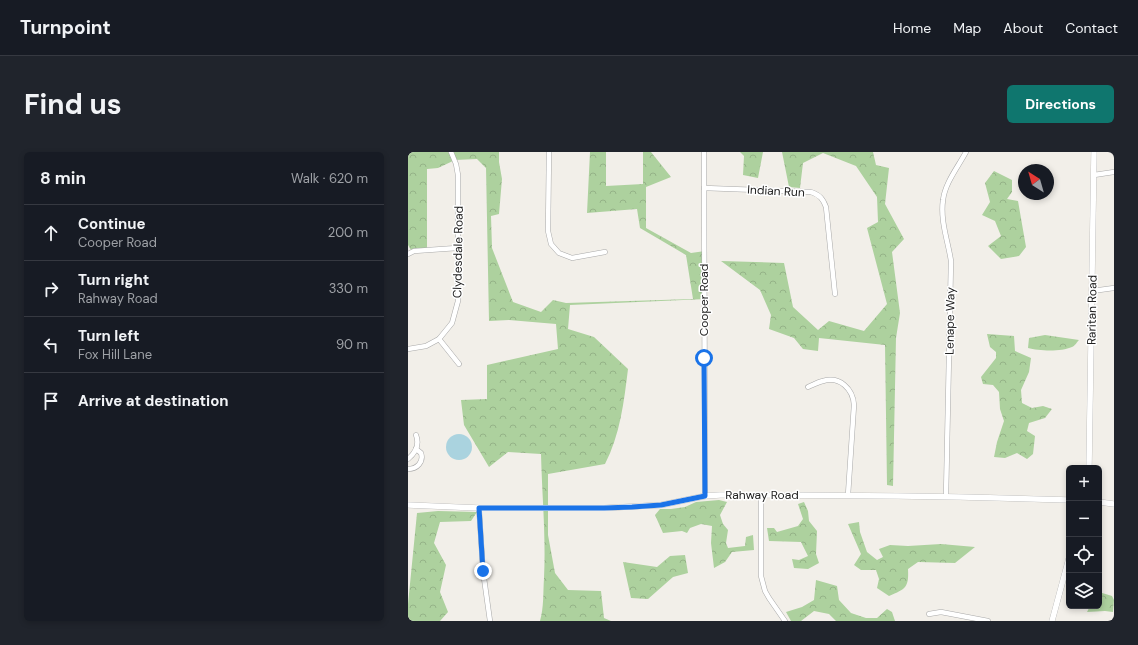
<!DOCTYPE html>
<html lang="en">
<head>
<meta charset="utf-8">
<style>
	:root { --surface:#171b24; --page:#20242c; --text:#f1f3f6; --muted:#9ea1a6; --line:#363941; --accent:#0f766e }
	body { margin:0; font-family:"DM Sans",sans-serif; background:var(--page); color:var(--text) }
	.controls { position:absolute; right:12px; bottom:12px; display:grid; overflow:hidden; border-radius:6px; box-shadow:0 2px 6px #0003 }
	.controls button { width:36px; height:36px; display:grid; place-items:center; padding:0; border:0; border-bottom:1px solid var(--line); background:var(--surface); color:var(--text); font:20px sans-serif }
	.compass { position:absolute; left:610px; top:12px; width:36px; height:36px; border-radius:50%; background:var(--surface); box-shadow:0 2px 6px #0003; rotate:323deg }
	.stop { position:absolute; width:12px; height:12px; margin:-9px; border:3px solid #1a73e8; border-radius:50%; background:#fff }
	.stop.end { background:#1a73e8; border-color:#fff; box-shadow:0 1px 4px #0008 }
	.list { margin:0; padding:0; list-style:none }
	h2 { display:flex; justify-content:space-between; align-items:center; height:52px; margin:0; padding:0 16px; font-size:17px }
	h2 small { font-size:13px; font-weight:400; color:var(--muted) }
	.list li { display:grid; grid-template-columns:26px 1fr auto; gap:12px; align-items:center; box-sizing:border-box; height:56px; padding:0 16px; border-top:1px solid var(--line) }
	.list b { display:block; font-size:15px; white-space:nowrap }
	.list p { margin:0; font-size:13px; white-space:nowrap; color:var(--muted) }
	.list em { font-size:13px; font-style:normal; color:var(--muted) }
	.icon { flex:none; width:22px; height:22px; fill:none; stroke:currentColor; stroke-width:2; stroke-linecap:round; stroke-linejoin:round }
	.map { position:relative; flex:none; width:706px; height:469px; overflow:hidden; border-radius:6px }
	header { display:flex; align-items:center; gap:24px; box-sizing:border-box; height:56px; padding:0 20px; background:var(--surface); border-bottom:1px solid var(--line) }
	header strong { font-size:19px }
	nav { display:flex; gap:22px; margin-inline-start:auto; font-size:14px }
	.intro { display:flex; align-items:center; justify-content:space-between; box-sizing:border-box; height:96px; padding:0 24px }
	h1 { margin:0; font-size:28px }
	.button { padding:10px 18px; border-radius:6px; background:var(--accent); color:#fff; font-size:14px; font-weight:700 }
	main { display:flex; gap:24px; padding:0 24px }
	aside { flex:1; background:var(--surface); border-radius:6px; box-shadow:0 2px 6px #0003 }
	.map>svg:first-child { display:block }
</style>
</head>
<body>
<header>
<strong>Turnpoint</strong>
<nav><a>Home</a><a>Map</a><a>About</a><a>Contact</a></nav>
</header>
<div class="intro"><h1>Find us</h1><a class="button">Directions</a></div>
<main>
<aside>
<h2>8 min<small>Walk · 620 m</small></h2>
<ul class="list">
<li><svg class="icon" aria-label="ahead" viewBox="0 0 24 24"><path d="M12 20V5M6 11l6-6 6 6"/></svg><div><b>Continue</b><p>Cooper Road</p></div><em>200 m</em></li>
<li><svg class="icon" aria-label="right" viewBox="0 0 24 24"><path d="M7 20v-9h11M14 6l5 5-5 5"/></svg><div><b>Turn right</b><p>Rahway Road</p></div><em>330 m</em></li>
<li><svg class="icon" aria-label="left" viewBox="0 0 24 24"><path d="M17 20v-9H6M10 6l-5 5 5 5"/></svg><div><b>Turn left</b><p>Fox Hill Lane</p></div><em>90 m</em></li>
<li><svg class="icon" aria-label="arrive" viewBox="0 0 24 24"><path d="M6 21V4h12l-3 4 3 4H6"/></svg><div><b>Arrive at destination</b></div></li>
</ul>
</aside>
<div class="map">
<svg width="706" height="469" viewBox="0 0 706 469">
	<defs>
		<pattern id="forest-crowns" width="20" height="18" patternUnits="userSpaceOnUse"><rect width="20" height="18" fill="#add19e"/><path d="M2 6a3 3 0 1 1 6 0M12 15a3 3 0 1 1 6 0" fill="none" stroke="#95b388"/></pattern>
	</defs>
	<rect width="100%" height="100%" fill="#f2efe9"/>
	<!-- forest -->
	<g fill="url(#forest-crowns)">
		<path d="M0,0H91V10L94,27L91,62L83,64L84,96L105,150L133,160L145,148L158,151L285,147L278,103L232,76L229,57L179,61L182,0H198V34L235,32V0H243L263,25L238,35V76L283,101L297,99L298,147L162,153L160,177L186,185L220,217C216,250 212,283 197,312L140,322V383L147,421L160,438L193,439L196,466L203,469H132C136,455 135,441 136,426C138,385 134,343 133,302L100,300L81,315L56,273L53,248L79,247V213L150,197L148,172L101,168L81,169L78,16L69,7L47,8L30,16L19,17V96L3,98L0,93Z"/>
		<polygon points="332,0 355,0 350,26 335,23 336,4"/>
		<polygon points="374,0 465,0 468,13 481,16 477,52 496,87 484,100 492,161 488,186 485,334 479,333 477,193 411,186 410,199 395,197 386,186 361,177 363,163 352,138 313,109 376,111 385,155 410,178 421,169 456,179 479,152 459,76 470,70 469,45 448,14 415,1 395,11 392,36 381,35"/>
		<polygon points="586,19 604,28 604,40 599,47 610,49 618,95 611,104 593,107 580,94 593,84 587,69 574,63 582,50 577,31"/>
		<polygon points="579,182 606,184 607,199 623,206 621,220 613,238 614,251 624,256 635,254 644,257 637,266 621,271 619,279 627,284 625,302 619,307 609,301 597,306 586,305 589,290 596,269 592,257 591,240 585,233 575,232 573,225 588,206 588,200 582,195"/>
		<path d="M637,183L671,188C669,190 667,194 664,195C653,200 631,199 620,196L621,186Z"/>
		<polygon points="311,348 319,350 312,363 315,372 320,378 318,391 320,396 337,394 338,385 345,383 346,398 324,400 317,410 306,416 303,391 304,374 293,372 282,376 279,381 274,379 255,381 247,363 252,357 263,357 277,355 288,350"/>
		<polygon points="396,350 400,359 401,369 409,379 408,402 411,411 400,417 386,416 384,407 391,408 400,404 393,390 361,389 359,376 366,376 369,380 390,374 395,367 390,352"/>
		<polygon points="30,359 69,360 63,369 32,370 26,391 38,413 32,440 40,460 32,469 0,469 0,452 9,361"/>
		<path d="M451,370L452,380L459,400L469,408L475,405L471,397L482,393L500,394L533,392L567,395L547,411L510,410L500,417C501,435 498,437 481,444L469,436L471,427L468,418H453L446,413L453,402L440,372Z"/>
		<polygon points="277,403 280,421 265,425 240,447 223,446 215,410 249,415 262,404"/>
		<polygon points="408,428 429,434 431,448 443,461 458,466 469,466 479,457 484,460 487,469 428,469 421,462 406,459 393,469 383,469 378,460 394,455 406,448"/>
		<polygon points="691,440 704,444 706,448 705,460 697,459 679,460 682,454 691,454"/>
	</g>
	<!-- water -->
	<circle fill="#aad3df" cx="51" cy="295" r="13"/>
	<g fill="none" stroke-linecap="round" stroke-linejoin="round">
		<!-- minor casing -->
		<g stroke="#a9a9a9" stroke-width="5.5">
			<g id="minor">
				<polyline points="141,0 140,79 143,92 151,101 164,106 197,100"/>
				<polyline points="296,0 297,344"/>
				<polyline points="686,23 706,20"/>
				<path d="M296,36L403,40C412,43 415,47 418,55L427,142"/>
				<polyline points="0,102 6,99 49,96"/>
				<polyline points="684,139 706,136"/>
				<polyline points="31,187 51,212"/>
				<polyline points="0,197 18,194 31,187 44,171 50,149 50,23 48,12 43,0"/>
				<path d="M400,235C405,233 410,230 415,229C432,224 445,237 446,253L440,343"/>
				<path d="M0,307C7,301 12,293 8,283"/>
				<path d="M0,317C9,317 16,310 13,301L8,297"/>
				<polyline points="353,343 353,424 357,439 361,446 377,469"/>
				<path d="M538,344L543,109C540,89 532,69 535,48C537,31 550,15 558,0"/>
				<polyline points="71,356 75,419 82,469"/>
				<polyline points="521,462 533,460 580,469"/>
			</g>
		</g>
		<!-- tertiary casing -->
		<g stroke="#a9a9a9" stroke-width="6">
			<g id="tertiary">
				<polyline points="681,316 686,0"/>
				<polyline points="691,350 706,352"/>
				<path d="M0,353L71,356H197L253,353L297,344L312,343C428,343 545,344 661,348"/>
				<polyline points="644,469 661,406"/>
			</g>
		</g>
		<!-- minor -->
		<use href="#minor" stroke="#fff" stroke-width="4.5"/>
		<!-- tertiary -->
		<use href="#tertiary" stroke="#fff" stroke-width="5.5"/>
	</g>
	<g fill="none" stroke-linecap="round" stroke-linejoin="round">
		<!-- route -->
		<polyline stroke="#1a73e8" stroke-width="5" points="75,419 71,356 196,356 224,355 253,353 297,344 296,206"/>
	</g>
	<g text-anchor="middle" stroke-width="3" stroke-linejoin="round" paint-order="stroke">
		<!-- street labels -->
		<g font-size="12" fill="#222" stroke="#fff">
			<text transform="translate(368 39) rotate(3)" y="4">Indian Run</text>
			<text transform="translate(50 100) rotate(-89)" y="4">Clydesdale Road</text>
			<text transform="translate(296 148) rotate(-90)" y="4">Cooper Road</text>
			<text transform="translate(684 158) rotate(-89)" y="4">Raritan Road</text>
			<text transform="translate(542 169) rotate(-89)" y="4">Lenape Way</text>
			<text x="354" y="347">Rahway Road</text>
		</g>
	</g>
</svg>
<div class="controls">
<button>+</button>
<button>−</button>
<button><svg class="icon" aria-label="locate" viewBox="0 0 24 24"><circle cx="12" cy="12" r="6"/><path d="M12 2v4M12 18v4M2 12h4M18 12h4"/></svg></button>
<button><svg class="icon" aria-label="layers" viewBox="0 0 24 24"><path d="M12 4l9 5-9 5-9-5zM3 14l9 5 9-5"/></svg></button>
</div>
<svg class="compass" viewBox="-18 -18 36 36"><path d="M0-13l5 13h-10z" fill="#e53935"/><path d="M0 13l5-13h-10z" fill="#9ea1a6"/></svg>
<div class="stop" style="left:296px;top:206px"></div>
<div class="stop end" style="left:75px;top:419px"></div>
</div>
</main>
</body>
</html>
